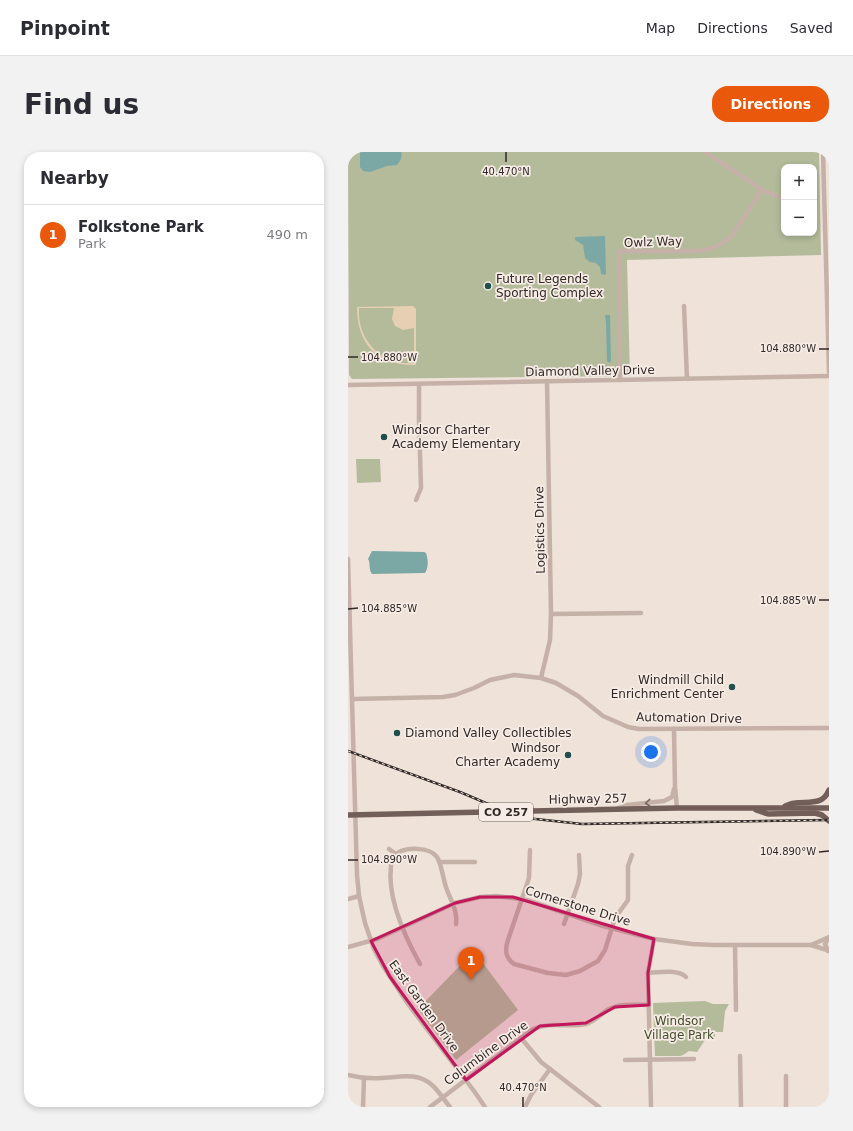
<!DOCTYPE html>
<html lang="en">
<head>
<meta charset="utf-8">
<style>
	:root { --surface:#fff; --page:#f2f2f3; --text:#2b2b33; --muted:#7c7c81; --line:#e1e1e2; --accent:#ea580c }
	body { margin:0; font-family:"DejaVu Sans",sans-serif; background:var(--page); color:var(--text) }
	.controls { position:absolute; right:12px; top:12px; display:grid; overflow:hidden; border-radius:8px; box-shadow:0 2px 6px #0003 }
	.controls button { width:36px; height:36px; display:grid; place-items:center; padding:0; border:0; border-bottom:1px solid var(--line); background:var(--surface); color:var(--text); font:20px sans-serif }
	.you { position:absolute; left:303px; top:600px; width:14px; height:14px; margin:-10px; border:3px solid #fff; border-radius:50%; background:#1a73e8; box-shadow:0 0 0 6px #1a73e833 }
	.badge { display:grid; place-items:center; width:26px; height:26px; border-radius:50%; background:var(--accent); color:#fff; font-size:13px; font-weight:700 }
	.pin { position:absolute; translate:-50% -33px; filter:drop-shadow(0 1px 2px #0008) }
	.pin::after { content:''; position:absolute; top:21px; width:14px; height:12px; background:inherit; clip-path:polygon(0 0,100% 0,50% 100%) }
	.list { margin:0; padding:0; list-style:none }
	h2 { display:flex; justify-content:space-between; align-items:center; height:52px; margin:0; padding:0 16px; font-size:17px }
	h2 small { font-size:13px; font-weight:400; color:var(--muted) }
	.list li { display:grid; grid-template-columns:26px 1fr auto; gap:12px; align-items:center; box-sizing:border-box; height:60px; padding:0 16px; border-top:1px solid var(--line) }
	.list b { display:block; font-size:15px; white-space:nowrap }
	.list p { margin:0; font-size:13px; white-space:nowrap; color:var(--muted) }
	.list em { font-size:13px; font-style:normal; color:var(--muted) }
	.map { position:relative; flex:none; width:481px; height:955px; overflow:hidden; border-radius:16px }
	header { display:flex; align-items:center; gap:24px; box-sizing:border-box; height:56px; padding:0 20px; background:var(--surface); border-bottom:1px solid var(--line) }
	header strong { font-size:19px }
	nav { display:flex; gap:22px; margin-inline-start:auto; font-size:14px }
	.intro { display:flex; align-items:center; justify-content:space-between; box-sizing:border-box; height:96px; padding:0 24px }
	h1 { margin:0; font-size:28px }
	.button { padding:10px 18px; border-radius:16px; background:var(--accent); color:#fff; font-size:14px; font-weight:700 }
	main { display:flex; gap:24px; padding:0 24px }
	aside { flex:1; background:var(--surface); border-radius:16px; box-shadow:0 2px 6px #0003 }
	.map>svg:first-child { display:block }
</style>
</head>
<body>
<header>
<strong>Pinpoint</strong>
<nav><a>Map</a><a>Directions</a><a>Saved</a></nav>
</header>
<div class="intro"><h1>Find us</h1><a class="button">Directions</a></div>
<main>
<aside>
<h2>Nearby<small></small></h2>
<ul class="list">
<li><span class="badge">1</span><div><b>Folkstone Park</b><p>Park</p></div><em>490 m</em></li>
</ul>
</aside>
<div class="map">
<svg width="481" height="955" viewBox="0 0 481 955">
	<rect width="100%" height="100%" fill="#eee2d9"/>
	<!-- green -->
	<g fill="#b4bb9b" fill-rule="evenodd">
		<path d="M0,0H471L473,103L279,108L282,224L4,227L1,223ZM436,15H466V81H436Z"/>
		<polygon points="8,307 32,307 33,330 9,331"/>
		<polygon points="126,799 170,858 108,908 70,857"/>
		<polygon points="357,849 365,852 381,852 377,859 375,880 367,880 367,885 359,885 349,900 341,899 335,903 332,904 307,904 305,851"/>
	</g>
	<!-- sand -->
	<path fill="#e7cfb3" fill-rule="evenodd" d="M65,154L68,157V213C29,214 9,192 9,155ZM11,156H46L44,167L47,174L55,178L66,176V211C33,214 9,188 11,156Z"/>
	<!-- water -->
	<g fill="#7ba8a5">
		<path d="M12,0H53C55,5 52,9 49,13L39,14L22,20L15,19L12,15Z"/>
		<polygon points="257,84 258,121 257,123 253,122 252,115 248,111 242,110 237,106 235,93 227,88 227,85"/>
		<polygon points="257,163 262,163 263,208 262,211 259,209 258,171"/>
		<path d="M24,399L76,400L78,401C80,407 81,415 77,421H75L24,422C20,417 23,411 20,407Z"/>
	</g>
	<g fill="none" stroke-linecap="round" stroke-linejoin="round">
		<!-- minor -->
		<g stroke="#c5b1a7" stroke-width="4.5">
			<polyline points="357,0 414,38 436,47"/>
			<polyline points="475,0 481,220"/>
			<polyline points="336,154 339,227"/>
			<polyline points="272,228 271,99 351,99 365,96 376,90 384,84 414,38"/>
			<polyline points="0,233 481,224"/>
			<polyline points="68,348 73,336 71,269 71,232"/>
			<polyline points="0,407 9,723 11,744 17,771 26,797 35,814 60,852 126,939 137,955"/>
			<polyline points="203,462 293,461"/>
			<polyline points="193,526 202,488 203,462 199,229"/>
			<polyline points="4,547 95,545 107,543 126,536 142,528 166,523 193,526 208,531 230,544 255,564 280,575 291,577 481,576"/>
			<polyline points="326,577 327,635 329,656"/>
			<polyline points="268,657 279,653 316,649 324,645 326,637"/>
			<polyline points="41,697 48,702"/>
			<path d="M182,698L181,726L161,785C157,796 156,805 166,812L200,821L218,823L232,819L250,809L257,798L267,766L280,748V714L284,703"/>
			<polyline points="92,710 127,710"/>
			<polyline points="0,747 11,744"/>
			<polyline points="216,772 230,732 232,722 231,703"/>
			<polyline points="387,793 388,858"/>
			<polyline points="463,793 479,786"/>
			<polyline points="0,795 29,787 107,751 132,745 149,744 179,748 255,774 306,787 344,792 366,793 463,793 479,798"/>
			<polyline points="480,799 477,792 481,785"/>
			<path d="M72,812C57,785 39,746 43,714C43,710 44,705 47,703C56,694 82,695 89,705C94,713 95,728 99,738C103,749 110,760 108,772"/>
			<path d="M300,821C312,820 330,817 338,825"/>
			<polyline points="173,886 193,910 251,955"/>
			<polyline points="392,904 393,955"/>
			<polyline points="277,908 346,907"/>
			<path d="M0,923C11,926 22,927 34,926C52,925 69,920 84,933C91,939 96,948 102,955"/>
			<polyline points="438,924 438,955"/>
			<polyline points="15,955 16,926"/>
			<path d="M82,955L185,877C205,869 220,876 238,872C247,869 253,862 261,857C273,851 288,853 301,853"/>
			<polyline points="177,955 183,943 202,917"/>
			<polyline points="303,955 300,821 306,787"/>
			<polyline points="481,955 481,950"/>
		</g>
		<!-- major -->
		<g stroke="#725f59" stroke-width="5.5">
			<path d="M437,654C440,653 444,651 447,651C460,649 475,654 481,638"/>
			<polyline points="408,658 420,662 467,661 474,663 481,669"/>
			<polyline points="0,663 329,656 481,656"/>
		</g>
		<!-- rail casing -->
		<g stroke="#322927" stroke-width="2.5">
			<polyline id="rail" points="0,599 112,640 159,660 178,666 234,672 481,668"/>
		</g>
		<!-- rail -->
		<use href="#rail" stroke="#f6ece5" stroke-width="1" stroke-dasharray="3" stroke-linecap="butt"/>
	</g>
	<!-- one-way arrows -->
	<defs><path id="oneway-chevron" d="M-2-3.5L2.5 0L-2 3.5" fill="none" stroke-width="1.6" stroke-linecap="round" stroke-linejoin="round"/></defs>
	<use stroke="#746661" href="#oneway-chevron" transform="translate(300 651) rotate(175)"/>
	<!-- marked area -->
	<path fill="#c2185b" fill-opacity="0.2" stroke="#c2185b" stroke-width="3" stroke-linejoin="round" d="M132,745H165L306,787L300,821L301,853L267,855L238,871L192,874L118,928L42,825L23,789L107,751Z"/>
	<!-- ticks -->
	<path fill="none" stroke="#322927" stroke-width="1.5" d="M158,0V10M471,197H481M0,205H10M471,448H481M0,457L10,456M471,700L481,699M0,708H10M175,945V955"/>
	<!-- markers -->
	<g fill="#214f4c" stroke="#f6ece5" stroke-width="1.5">
		<circle cx="140" cy="134" r="4"/>
		<circle cx="36" cy="285" r="4"/>
		<circle cx="384" cy="535" r="4"/>
		<circle cx="49" cy="581" r="4"/>
		<circle cx="220" cy="603" r="4"/>
	</g>
	<g text-anchor="middle" stroke-width="3.5" stroke-linejoin="round" paint-order="stroke">
		<!-- shield labels -->
		<rect fill="#f6ece5" stroke="#6d6460" stroke-width="1" x="131" y="651" width="54" height="18" rx="3"/>
		<g font-size="11" font-weight="bold" fill="#322927">
			<text x="158" y="664">CO 257</text>
		</g>
		<!-- street labels -->
		<g font-size="12" fill="#322927" stroke="#f6ece5">
			<text transform="translate(305 90) rotate(-2)" y="4">Owlz Way</text>
			<text transform="translate(242 219) rotate(-1)" y="4">Diamond Valley Drive</text>
			<text transform="translate(192 378) rotate(-91)" y="4">Logistics Drive</text>
			<text transform="translate(341 566) rotate(1)" y="4">Automation Drive</text>
			<text transform="translate(240 647) rotate(-1)" y="4">Highway 257</text>
			<text transform="translate(230 754) rotate(17)" y="4">Cornerstone Drive</text>
			<text transform="translate(76 854) rotate(54)" y="4">East Garden Drive</text>
			<text transform="translate(138 901) rotate(-36)" y="4">Columbine Drive</text>
		</g>
		<!-- poi labels -->
		<g font-size="12" fill="#322927" stroke="#f6ece5" text-anchor="start">
			<text x="148" y="131">Future Legends<tspan x="148" dy="14">Sporting Complex</tspan></text>
			<text x="44" y="282">Windsor Charter<tspan x="44" dy="14">Academy Elementary</tspan></text>
			<text x="376" y="532" text-anchor="end">Windmill Child<tspan x="376" dy="14">Enrichment Center</tspan></text>
			<text x="57" y="585">Diamond Valley Collectibles</text>
			<text x="212" y="600" text-anchor="end">Windsor<tspan x="212" dy="14">Charter Academy</tspan></text>
		</g>
		<!-- park labels -->
		<g font-size="12" fill="#454d2d" stroke="#f6ece5">
			<text x="331" y="873">Windsor<tspan x="331" dy="14">Village Park</tspan></text>
		</g>
	</g>
	<g font-size="10" text-anchor="middle" fill="#322927" stroke="#f6ece5" stroke-width="3.5" stroke-linejoin="round" paint-order="stroke">
		<text x="158" y="23">40.470°N</text>
		<text x="440" y="200">104.880°W</text>
		<text x="41" y="209">104.880°W</text>
		<text x="440" y="452">104.885°W</text>
		<text x="41" y="460">104.885°W</text>
		<text x="440" y="703">104.890°W</text>
		<text x="41" y="711">104.890°W</text>
		<text x="175" y="939">40.470°N</text>
	</g>
</svg>
<div class="controls">
<button>+</button>
<button>−</button>
</div>
<div class="you"></div>
<div class="pin badge" style="left:123px;top:828px">1</div>
</div>
</main>
</body>
</html>
